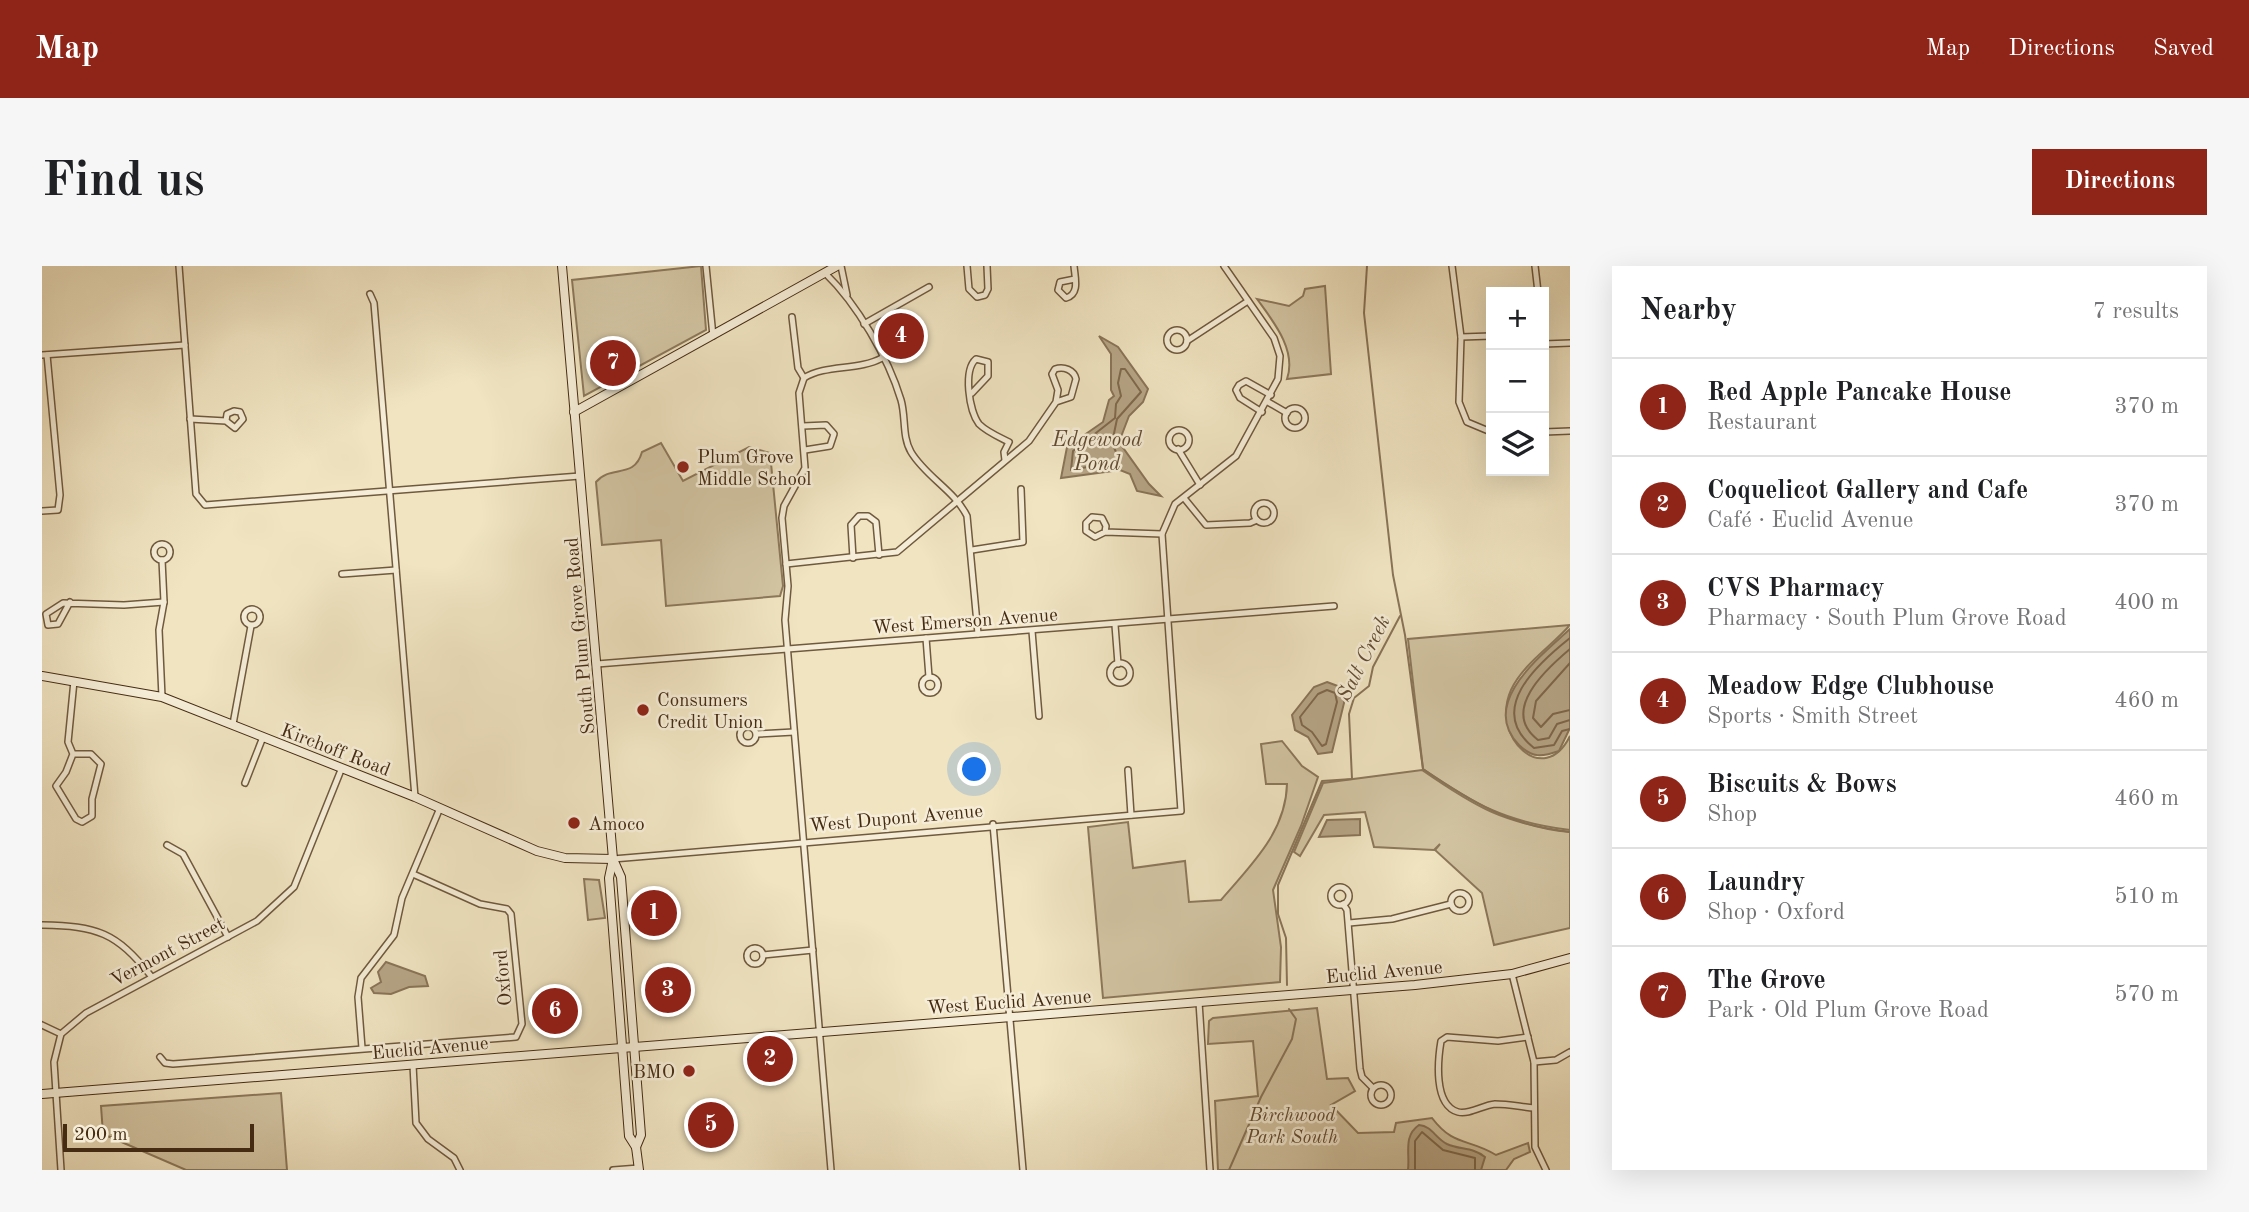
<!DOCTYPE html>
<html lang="en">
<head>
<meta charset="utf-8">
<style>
	:root { --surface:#fff; --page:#f6f6f6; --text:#202124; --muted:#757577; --line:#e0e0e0; --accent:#8f2418 }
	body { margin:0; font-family:"Old Standard TT",serif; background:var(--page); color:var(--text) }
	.controls { position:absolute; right:21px; top:21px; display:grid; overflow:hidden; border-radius:0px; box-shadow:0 7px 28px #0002 }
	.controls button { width:63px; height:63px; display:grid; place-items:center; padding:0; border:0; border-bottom:2px solid var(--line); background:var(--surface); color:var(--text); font:35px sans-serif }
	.scale { position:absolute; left:21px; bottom:18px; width:191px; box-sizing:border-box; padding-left:7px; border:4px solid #462b13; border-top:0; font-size:19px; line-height:24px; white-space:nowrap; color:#462b13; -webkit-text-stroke:5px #f5edd7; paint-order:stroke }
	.you { position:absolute; left:933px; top:504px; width:24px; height:24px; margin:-18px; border:5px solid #fff; border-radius:50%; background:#1a73e8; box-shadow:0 0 0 10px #1a73e833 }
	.badge { display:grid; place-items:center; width:46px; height:46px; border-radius:50%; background:var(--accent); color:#fff; font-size:23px; font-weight:700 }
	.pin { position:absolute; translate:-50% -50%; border:4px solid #fff; box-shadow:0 2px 7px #0006 }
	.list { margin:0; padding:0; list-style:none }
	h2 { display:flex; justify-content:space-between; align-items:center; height:91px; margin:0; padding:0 28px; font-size:30px }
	h2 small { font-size:23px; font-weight:400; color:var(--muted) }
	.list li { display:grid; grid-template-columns:46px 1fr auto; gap:21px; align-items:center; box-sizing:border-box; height:98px; padding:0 28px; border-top:2px solid var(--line) }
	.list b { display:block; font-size:26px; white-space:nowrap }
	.list p { margin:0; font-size:23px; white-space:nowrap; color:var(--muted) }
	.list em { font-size:23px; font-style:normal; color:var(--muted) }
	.icon { flex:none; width:38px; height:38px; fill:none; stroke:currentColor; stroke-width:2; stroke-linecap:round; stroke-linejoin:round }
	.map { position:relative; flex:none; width:1528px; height:904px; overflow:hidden; border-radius:0px }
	header { display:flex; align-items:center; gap:42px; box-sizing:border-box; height:98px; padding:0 35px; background:var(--accent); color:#fff }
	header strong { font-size:33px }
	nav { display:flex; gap:38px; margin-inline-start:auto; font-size:24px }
	.intro { display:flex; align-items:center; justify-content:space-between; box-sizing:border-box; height:168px; padding:0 42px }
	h1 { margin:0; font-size:49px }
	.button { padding:18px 32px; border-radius:0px; background:var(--accent); color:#fff; font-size:24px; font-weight:700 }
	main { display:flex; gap:42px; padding:0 42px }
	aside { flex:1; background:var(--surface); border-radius:0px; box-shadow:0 7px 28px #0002 }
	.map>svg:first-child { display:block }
</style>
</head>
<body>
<header>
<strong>Map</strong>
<nav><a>Map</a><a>Directions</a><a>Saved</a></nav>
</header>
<div class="intro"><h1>Find us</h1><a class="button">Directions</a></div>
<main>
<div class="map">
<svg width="1528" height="904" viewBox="0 0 1528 904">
	<rect width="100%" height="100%" fill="#f0e4c1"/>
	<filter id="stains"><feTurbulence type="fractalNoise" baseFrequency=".00286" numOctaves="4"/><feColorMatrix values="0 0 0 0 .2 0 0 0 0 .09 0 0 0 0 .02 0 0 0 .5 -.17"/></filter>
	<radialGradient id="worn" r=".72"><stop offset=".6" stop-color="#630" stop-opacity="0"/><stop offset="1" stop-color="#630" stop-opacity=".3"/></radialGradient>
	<!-- green -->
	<g fill="#d3c5a3" stroke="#8c785b" stroke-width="2">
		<polygon points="659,0 664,64 542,130 530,14"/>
		<path d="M1283,20L1289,108L1245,113C1255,84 1231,55 1215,33L1247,40L1261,30L1263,23Z"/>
		<path d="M619,177L641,215L707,181L728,187L741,320L738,330L624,340L619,274L560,279L554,216C569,198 592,214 600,186Z"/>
		<path d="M1528,359C1510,380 1481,398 1469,424C1448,471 1502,523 1528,470V564C1463,556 1434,539 1381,503L1366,373Z"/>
		<path d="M1240,475L1260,500L1276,511L1259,560L1231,624L1239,681L1238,716L1061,732L1046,561L1086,556L1091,602L1143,595L1147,636L1179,634C1209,599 1244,566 1245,518H1224L1219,478Z"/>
		<path d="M1380,504C1435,542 1461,557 1528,566V662L1452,679L1440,627L1393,584L1398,578L1392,584L1332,581L1323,546L1282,549L1258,590L1252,586L1281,517Z"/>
		<polygon points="542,613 557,614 563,652 546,654"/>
		<path d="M1275,742L1285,813L1306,812L1313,825L1289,839L1316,867L1352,866L1354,857L1390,852C1412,881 1426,872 1454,889L1486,877L1488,886L1472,893L1464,904H1176L1173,835L1216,830L1211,775L1166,778L1167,755L1171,752Z"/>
		<polygon points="239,827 245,904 144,904 61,868 59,840"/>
	</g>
	<!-- water -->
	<g fill="#b6a586" stroke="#897458" stroke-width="2">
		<polygon points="1057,70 1076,81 1106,123 1101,136 1087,150 1077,176 1107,218 1119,230 1095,225 1088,208 1078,204 1019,212 1025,181 1061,156 1067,134 1072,130 1069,124 1069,88"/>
		<path d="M1528,363V462L1517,485C1500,491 1490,492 1477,479C1436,437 1500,389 1528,363Z"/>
		<polygon points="1285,416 1301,422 1302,437 1290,486 1276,488 1266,471 1253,464 1250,449 1272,421"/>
		<polygon points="1318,553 1318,569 1277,571 1285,554"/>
		<polygon points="344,696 383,710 386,720 367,721 349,728 332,727 329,722 339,716 336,706"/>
		<path d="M1377,859C1390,860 1393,872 1405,878C1418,884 1431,881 1443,891L1439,904H1366C1368,887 1361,870 1377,859Z"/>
	</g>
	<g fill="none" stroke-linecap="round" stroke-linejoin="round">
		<!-- shore -->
		<g stroke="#7e684c" stroke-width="2">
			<polygon points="1079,103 1083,103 1099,126 1075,153 1070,177 1078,195 1029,204 1031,185 1073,152 1074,138 1079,130 1076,117"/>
			<path d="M1528,372C1494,399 1444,444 1492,482L1512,479L1520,465L1528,463"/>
			<path d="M1528,383C1503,404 1458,445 1496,474L1507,472L1515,458L1528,454"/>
			<polyline points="1528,397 1494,435 1491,452 1499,461 1511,448 1528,444"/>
			<polygon points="1285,424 1293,427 1295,436 1284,478 1280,480 1270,466 1260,459 1258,451 1276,428"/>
			<polyline points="1373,904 1373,875 1380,866 1401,884 1433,892 1433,904"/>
		</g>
		<!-- stream -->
		<g stroke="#897458" stroke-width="2">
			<path d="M1325,0L1322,47L1351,309L1363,369L1381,503C1428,535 1470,561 1528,566"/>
			<polyline points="1245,719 1244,672 1236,648 1236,619 1280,515 1310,513 1307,448 1312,432 1327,420 1331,401 1358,350"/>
			<polyline points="1187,904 1219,831 1250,773 1254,753 1247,743"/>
		</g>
		<!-- street casing -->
		<g stroke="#70593e" stroke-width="8">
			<g id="street">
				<polyline points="137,0 154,228 163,239 538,210"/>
				<polyline points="664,0 671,70"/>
				<polyline points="799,0 805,29"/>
				<polyline points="925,0 927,23 935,31 943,29 946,23 945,0"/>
				<path d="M1032,0C1033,12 1038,28 1024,32L1016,24L1018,16L1033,13"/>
				<polyline points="1410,0 1419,71 1417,136 1425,156 1449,166"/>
				<polyline points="1493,0 1496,26"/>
				<path d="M783,7C815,38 846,91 859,134C864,151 860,171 869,186C884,211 912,224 925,250L936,368"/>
				<polyline points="328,28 332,37 373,531"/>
				<polyline points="750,51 756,102 762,112"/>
				<polyline points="822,58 887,21"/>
				<circle cx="1135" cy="74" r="10"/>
				<polyline points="1419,71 1449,70"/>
				<polyline points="1145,75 1206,35"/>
				<polyline points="1502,78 1528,77"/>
				<polyline points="0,89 143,79"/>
				<path d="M930,127L946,110V96L934,93C921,104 927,145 937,158C945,166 957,171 967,176L962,186L963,194"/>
				<polyline points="1226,136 1245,147"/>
				<circle cx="1253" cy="152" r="10"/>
				<polyline points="1220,146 1198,132 1194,124 1197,119 1204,115 1229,129"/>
				<polyline points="148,153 184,155 193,162 201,153 198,146 192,145 185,148 184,155"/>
				<polyline points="761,160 784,159 792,168 788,180 763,184"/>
				<circle cx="1137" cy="174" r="10"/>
				<polyline points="1502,166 1528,165"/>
				<polyline points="1136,183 1158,219"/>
				<polyline points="1142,232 1164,259 1208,257 1215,254"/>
				<circle cx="1222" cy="247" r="10"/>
				<polyline points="0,245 16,244 18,229 5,89"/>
				<polyline points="1063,266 1064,260 1060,252 1050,251 1044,257 1044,265 1053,271 1063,266 1120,268"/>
				<circle cx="120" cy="286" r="8"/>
				<polyline points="930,284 981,276 979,223"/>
				<polyline points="811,292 809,259 817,250 826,250 834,256 837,289"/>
				<polyline points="120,294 122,336 117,364 120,431"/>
				<path d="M744,298L855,286L987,175L1014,136L1016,124L1010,108L1013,103C1022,100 1032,104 1034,113L1029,131L1014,136"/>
				<polyline points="300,308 354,304"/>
				<polyline points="28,336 16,358 6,359 4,348 21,337 82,339 122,336"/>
				<circle cx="210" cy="351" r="8"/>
				<polyline points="1073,359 1076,398"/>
				<polyline points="990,365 997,450"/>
				<polyline points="884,372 887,411"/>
				<circle cx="1078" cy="407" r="10"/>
				<polyline points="555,398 1292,340"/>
				<circle cx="888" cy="419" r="8"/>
				<polyline points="191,458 209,360"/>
				<circle cx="706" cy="469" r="8"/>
				<polyline points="715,468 752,466"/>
				<polyline points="31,488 49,488 59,498 50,533 50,550 40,556 34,553 14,520 24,506 31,488 26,476 32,415"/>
				<polyline points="1086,504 1089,549"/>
				<polyline points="203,517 221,471"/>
				<polyline points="951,558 981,904"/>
				<polyline points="125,579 141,588 186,671"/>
				<polyline points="571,593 1139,545 1120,268 1133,238 1194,190 1236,113 1238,90 1232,72 1182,0"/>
				<circle cx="1298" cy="630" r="9"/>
				<circle cx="1418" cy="636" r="9"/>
				<polyline points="1301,638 1305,644 1318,803 1320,811 1331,822"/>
				<polyline points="1307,657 1350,653 1409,638"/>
				<path d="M0,659C55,660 74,666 109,710"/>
				<circle cx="713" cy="690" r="8"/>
				<polyline points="721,689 771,684"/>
				<polyline points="1470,708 1492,796 1493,881 1504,904"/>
				<polyline points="1157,736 1168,904"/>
				<polyline points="0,759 19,768"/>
				<path d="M1486,771L1456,775L1405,771L1399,775C1396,793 1391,839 1416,846C1427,849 1441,839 1453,838C1466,838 1480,841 1492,842"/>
				<polyline points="320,782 316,731 319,712 352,669 360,632 398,542"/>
				<polyline points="118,791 123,797 131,798 474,771 480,758 469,648 465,643 438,638 371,608"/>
				<polyline points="1492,796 1514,794 1528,786"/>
				<polyline points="371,799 374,857 386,873 412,892 418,904"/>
				<circle cx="1339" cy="829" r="10"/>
				<polyline points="19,904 12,796 19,768 44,747 215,655 252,621 299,504"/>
				<polyline points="571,904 597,902"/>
				<path d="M789,904L743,354L746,320L740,252L742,240L763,202L757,127L762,112C784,98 816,105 840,92"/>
			</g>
		</g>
		<!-- secondary casing -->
		<g stroke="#462b13" stroke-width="10">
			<g id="secondary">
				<polyline points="520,0 571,593 579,611 599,869 594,881"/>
				<polyline points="532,146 795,0"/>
				<polyline points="0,410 120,431 373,531 495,585 523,592 571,593"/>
				<polyline points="571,593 567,612 587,870 594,881 597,904"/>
				<polyline points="0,828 1373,719 1470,708 1528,692"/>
			</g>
		</g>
		<!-- street -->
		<use href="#street" stroke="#f5edd7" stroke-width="5"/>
		<!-- secondary -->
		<use href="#secondary" stroke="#f5edd7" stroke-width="8"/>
	</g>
	<!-- markers -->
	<g fill="#8f2418" stroke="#f5edd7" stroke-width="2.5">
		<circle cx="641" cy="201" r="7"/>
		<circle cx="601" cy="444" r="7"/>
		<circle cx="532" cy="557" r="7"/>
		<circle cx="647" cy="805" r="7"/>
	</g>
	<g text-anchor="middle" stroke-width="5" stroke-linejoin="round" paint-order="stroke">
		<!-- poi labels -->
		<g font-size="19" fill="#462b13" stroke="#f5edd7" text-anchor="start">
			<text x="655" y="197">Plum Grove<tspan x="655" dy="22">Middle School</tspan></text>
			<text x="615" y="440">Consumers<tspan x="615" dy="22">Credit Union</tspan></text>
			<text x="546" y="564">Amoco</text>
			<text x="633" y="812" text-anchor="end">BMO</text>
		</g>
		<!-- street labels -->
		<g font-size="19" fill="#462b13" stroke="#f5edd7">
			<text transform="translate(923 354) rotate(-4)" y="7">West Emerson Avenue</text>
			<text transform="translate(537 370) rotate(-95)" y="7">South Plum Grove Road</text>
			<text transform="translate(294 483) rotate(21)" y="7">Kirchoff Road</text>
			<text transform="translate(854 551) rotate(-5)" y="7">West Dupont Avenue</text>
			<text transform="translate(125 685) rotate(-28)" y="7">Vermont Street</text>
			<text transform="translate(1342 705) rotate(-5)" y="7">Euclid Avenue</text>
			<text transform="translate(460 712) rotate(-95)" y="7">Oxford</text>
			<text transform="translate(967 735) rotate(-4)" y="7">West Euclid Avenue</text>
			<text transform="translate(388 781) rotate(-5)" y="7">Euclid Avenue</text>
		</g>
		<!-- park labels -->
		<g font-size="19" font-style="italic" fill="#624a30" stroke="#f5edd7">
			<text x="1250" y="855">Birchwood<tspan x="1250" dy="22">Park South</tspan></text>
		</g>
		<!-- water labels -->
		<g font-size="21" font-style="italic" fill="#624a30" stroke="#f5edd7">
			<text x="1055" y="180">Edgewood<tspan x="1055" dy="24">Pond</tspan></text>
			<text transform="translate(1321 392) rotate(-63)" y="7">Salt Creek</text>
		</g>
	</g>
	<rect width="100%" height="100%" filter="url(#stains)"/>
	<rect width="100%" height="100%" fill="url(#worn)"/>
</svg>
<div class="controls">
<button>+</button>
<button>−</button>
<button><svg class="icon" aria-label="layers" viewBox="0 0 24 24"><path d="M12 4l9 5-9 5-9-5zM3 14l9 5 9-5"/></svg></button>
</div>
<div class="scale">200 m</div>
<div class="you"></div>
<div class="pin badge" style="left:612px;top:647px">1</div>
<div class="pin badge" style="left:728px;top:793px">2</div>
<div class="pin badge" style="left:626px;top:724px">3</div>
<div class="pin badge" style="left:859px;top:70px">4</div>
<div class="pin badge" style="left:669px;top:859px">5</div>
<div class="pin badge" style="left:513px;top:745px">6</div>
<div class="pin badge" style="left:571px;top:97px">7</div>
</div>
<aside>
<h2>Nearby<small>7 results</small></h2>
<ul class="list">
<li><span class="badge">1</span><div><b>Red Apple Pancake House</b><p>Restaurant</p></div><em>370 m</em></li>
<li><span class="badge">2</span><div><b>Coquelicot Gallery and Cafe</b><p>Café · Euclid Avenue</p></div><em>370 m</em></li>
<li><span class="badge">3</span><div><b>CVS Pharmacy</b><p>Pharmacy · South Plum Grove Road</p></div><em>400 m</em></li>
<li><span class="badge">4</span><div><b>Meadow Edge Clubhouse</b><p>Sports · Smith Street</p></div><em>460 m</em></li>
<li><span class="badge">5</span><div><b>Biscuits &amp; Bows</b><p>Shop</p></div><em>460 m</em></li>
<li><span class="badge">6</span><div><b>Laundry</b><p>Shop · Oxford</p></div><em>510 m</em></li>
<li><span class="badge">7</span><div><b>The Grove</b><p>Park · Old Plum Grove Road</p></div><em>570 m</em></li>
</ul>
</aside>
</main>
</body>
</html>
